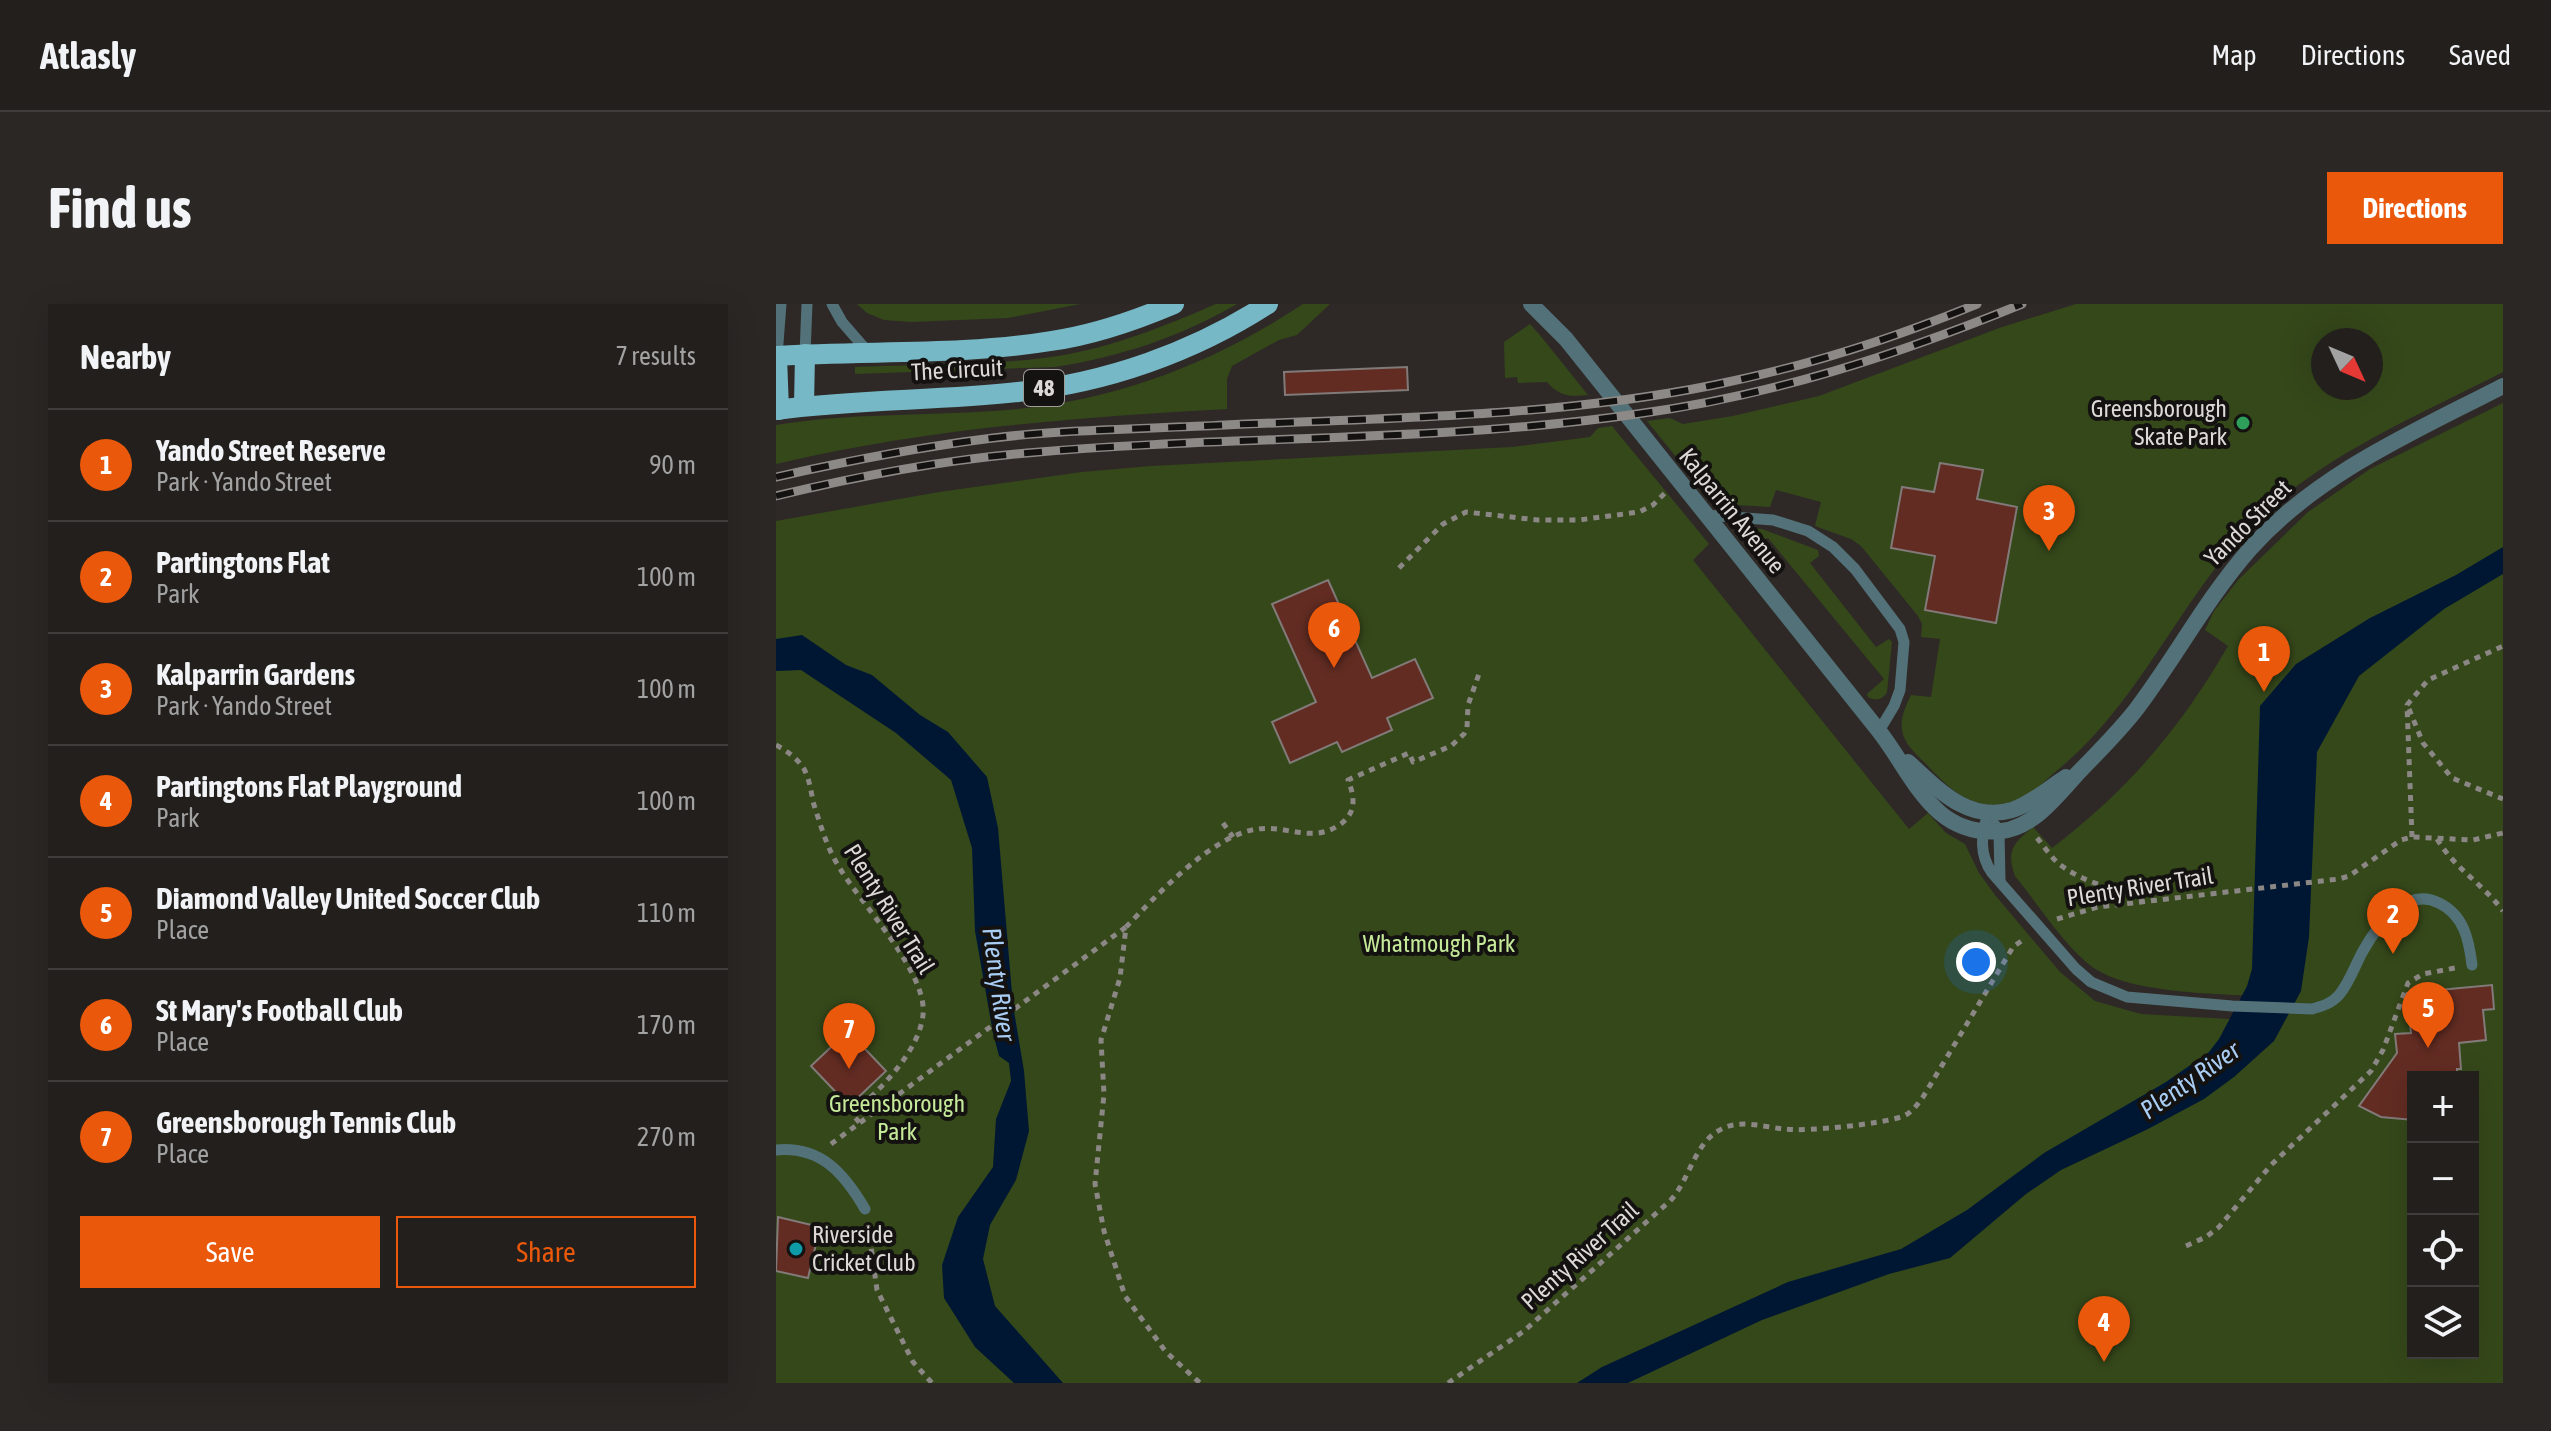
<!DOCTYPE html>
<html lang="en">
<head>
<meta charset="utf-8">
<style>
	:root { --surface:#221f1c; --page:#2a2725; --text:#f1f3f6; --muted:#a2a2a3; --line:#3f3d3b; --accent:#ea580c }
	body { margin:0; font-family:"Asap Condensed",sans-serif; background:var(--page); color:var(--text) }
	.controls { position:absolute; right:24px; bottom:24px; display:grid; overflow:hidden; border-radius:0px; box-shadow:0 8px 32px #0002 }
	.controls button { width:72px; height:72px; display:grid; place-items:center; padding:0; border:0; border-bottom:2px solid var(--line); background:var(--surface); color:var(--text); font:40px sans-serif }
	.compass { position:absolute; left:1535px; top:24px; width:72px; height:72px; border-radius:50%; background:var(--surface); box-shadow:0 8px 32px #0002; rotate:134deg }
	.you { position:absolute; left:1200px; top:658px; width:28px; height:28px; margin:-20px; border:6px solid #fff; border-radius:50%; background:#1a73e8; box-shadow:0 0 0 12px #1a73e833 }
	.badge { display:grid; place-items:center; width:52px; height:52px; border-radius:50%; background:var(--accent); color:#fff; font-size:26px; font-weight:700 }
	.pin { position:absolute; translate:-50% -66px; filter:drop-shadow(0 2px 4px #0008) }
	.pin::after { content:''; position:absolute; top:42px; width:28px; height:24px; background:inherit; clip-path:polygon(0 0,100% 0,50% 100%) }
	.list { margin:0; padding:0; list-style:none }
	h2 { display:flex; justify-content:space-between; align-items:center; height:104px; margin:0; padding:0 32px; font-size:34px }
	h2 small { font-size:26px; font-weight:400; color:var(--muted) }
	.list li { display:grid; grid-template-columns:52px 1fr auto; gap:24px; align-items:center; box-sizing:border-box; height:112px; padding:0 32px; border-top:2px solid var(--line) }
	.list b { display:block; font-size:30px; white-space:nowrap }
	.list p { margin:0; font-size:26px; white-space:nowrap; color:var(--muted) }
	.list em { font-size:26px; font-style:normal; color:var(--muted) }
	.actions { display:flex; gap:16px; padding:24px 32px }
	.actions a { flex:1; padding:18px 0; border:2px solid var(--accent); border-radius:0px; text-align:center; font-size:28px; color:var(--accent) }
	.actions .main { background:var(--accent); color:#fff }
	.icon { flex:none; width:44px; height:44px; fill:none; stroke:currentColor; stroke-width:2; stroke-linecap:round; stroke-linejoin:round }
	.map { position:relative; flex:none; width:1727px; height:1079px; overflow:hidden; border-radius:0px }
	header { display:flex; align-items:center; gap:48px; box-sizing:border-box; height:112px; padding:0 40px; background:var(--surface); border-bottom:2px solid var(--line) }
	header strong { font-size:38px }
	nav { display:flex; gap:44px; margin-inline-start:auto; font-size:28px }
	.intro { display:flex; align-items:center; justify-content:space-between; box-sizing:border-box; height:192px; padding:0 48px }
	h1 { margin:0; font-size:56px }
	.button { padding:20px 36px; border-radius:0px; background:var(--accent); color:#fff; font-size:28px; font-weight:700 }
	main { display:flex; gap:48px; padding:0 48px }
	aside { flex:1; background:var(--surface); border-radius:0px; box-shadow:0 8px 32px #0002 }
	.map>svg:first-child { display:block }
</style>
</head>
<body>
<header>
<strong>Atlasly</strong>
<nav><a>Map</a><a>Directions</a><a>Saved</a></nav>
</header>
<div class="intro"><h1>Find us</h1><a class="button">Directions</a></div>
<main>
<aside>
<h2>Nearby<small>7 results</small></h2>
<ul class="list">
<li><span class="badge">1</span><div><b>Yando Street Reserve</b><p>Park · Yando Street</p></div><em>90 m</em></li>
<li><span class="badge">2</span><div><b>Partingtons Flat</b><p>Park</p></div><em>100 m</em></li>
<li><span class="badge">3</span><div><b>Kalparrin Gardens</b><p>Park · Yando Street</p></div><em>100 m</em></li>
<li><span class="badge">4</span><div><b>Partingtons Flat Playground</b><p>Park</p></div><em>100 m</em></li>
<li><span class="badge">5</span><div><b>Diamond Valley United Soccer Club</b><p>Place</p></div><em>110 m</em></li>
<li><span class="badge">6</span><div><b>St Mary's Football Club</b><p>Place</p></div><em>170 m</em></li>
<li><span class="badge">7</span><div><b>Greensborough Tennis Club</b><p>Place</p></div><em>270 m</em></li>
</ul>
<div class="actions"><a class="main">Save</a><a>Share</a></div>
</aside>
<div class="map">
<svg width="1727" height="1079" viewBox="0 0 1727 1079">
	<rect width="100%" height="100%" fill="#2e2926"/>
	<!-- green -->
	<g fill="#35481a" fill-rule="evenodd">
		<polygon points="81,0 304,0 232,14 135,18 108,16 91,9"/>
		<path d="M440,0H461C404,33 344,53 279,63L79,70V63C146,60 216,62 282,52C337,43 389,22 440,0Z"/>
		<path d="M527,0H554L521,31L503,36L456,62L451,75V105C300,113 148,125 0,160V121C72,109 146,112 219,107C331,100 434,62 527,0Z"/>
		<path d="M1300,0H1727V68C1639,113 1539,154 1470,227C1400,303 1360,404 1278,469C1269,477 1260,486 1250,492C1205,514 1179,491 1150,460C1140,450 1128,440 1126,426C1124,413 1130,402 1135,391L1155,393L1164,335L1145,333L1146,320L1142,312L1085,242L1075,235L1039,222L1045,198L1000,186L994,203L943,200L935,196L871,117L894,114L907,120L957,112L1043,92L1226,23ZM1547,36H1595V84H1547Z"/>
		<path d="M754,20L763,30L812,91C794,93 783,92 771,78L742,79L741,73L729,74L728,38Z"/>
		<path d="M1727,99V1079H0V217L163,188L306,168L375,162L736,143L814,133L822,124L836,122L933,240L917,256L1133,525L1152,509L1170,529L1189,540L1203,569L1219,591L1284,668L1319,697L1365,710L1488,717L1498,693C1449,689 1347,692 1310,658C1283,634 1262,600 1239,572C1230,546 1237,540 1257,523L1276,544C1352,486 1404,425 1452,342L1429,326L1438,307L1463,275L1532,208L1594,165ZM1637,773H1697V1049H1637Z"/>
		<path d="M973,224L986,225L1042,246L1043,252L1034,259L1100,343L1113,335L1116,338L1111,388C1107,396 1099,397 1092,393L1091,390L1108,375L992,234L976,242L969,239L966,228Z"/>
	</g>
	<!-- water -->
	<g fill="#001733">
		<polygon points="1727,243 1727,270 1668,305 1583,372 1541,448 1533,633 1525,687 1498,737 1458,773 1428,795 1372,825 1285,866 1250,890 1174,954 1113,970 986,1016 852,1079 801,1079 826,1063 1012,978 1125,945 1191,906 1268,849 1390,778 1433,748 1443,735 1471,682 1476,665 1484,402 1520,360 1594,314 1680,271"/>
		<polygon points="26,331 70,361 96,371 144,411 172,428 211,473 222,524 237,701 248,767 253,827 240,876 214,921 207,955 219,1002 287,1079 238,1079 199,1043 168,994 166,961 182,913 217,863 220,815 235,777 233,759 223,752 217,729 199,627 196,544 175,476 120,429 25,366 0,367 0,335"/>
	</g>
	<!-- building -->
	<g fill="#622c22" stroke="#817a78" stroke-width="2">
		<polygon points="631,63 632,86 509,91 508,68"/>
		<polygon points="1164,159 1207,166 1201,195 1241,203 1220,319 1149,306 1159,252 1115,244 1126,183 1158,188"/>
		<polygon points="552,276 596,374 639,355 657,394 611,414 616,426 566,448 561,438 514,459 496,418 540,398 496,300"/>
		<polygon points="1716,681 1718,705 1707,706 1710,736 1683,739 1685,765 1681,765 1681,773 1637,773 1637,816 1605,813 1583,802 1621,749 1619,730 1635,729 1631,689"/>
		<polygon points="72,727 110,767 73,802 35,762"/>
		<polygon points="2,913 44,923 32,974 0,967"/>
	</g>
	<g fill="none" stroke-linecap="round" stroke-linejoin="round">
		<!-- path -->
		<g stroke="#8b8784" stroke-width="5" stroke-dasharray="6 6" stroke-linecap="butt">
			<polyline points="623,264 667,220 690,208 762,216 803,216 863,208 877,201 889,189"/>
			<polyline points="1633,405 1647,439 1676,474 1727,495"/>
			<path d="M0,441C11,447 21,454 28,465C34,476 35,489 38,501C45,522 51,544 63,563C85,600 152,669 147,711C143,748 103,787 76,810L84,819"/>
			<polyline points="447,519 457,533"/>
			<polyline points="1636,533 1631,401 1652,376 1727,342"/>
			<path d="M1261,534C1268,542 1274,552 1282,559C1306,579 1343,586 1372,596"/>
			<path d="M1661,535C1680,566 1705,578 1727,607"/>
			<polyline points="1281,615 1322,603 1563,575 1573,572 1625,536 1636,533 1697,536 1727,529"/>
			<path d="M350,623C380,592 437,530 482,525C508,521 535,538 560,523C580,512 580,495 572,476L633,449L637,458L675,442L688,430L691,424L692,401L704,367"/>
			<polyline points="55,840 350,623 344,674 325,736 328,790 319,880 328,927 349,992 390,1048 424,1079"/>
			<polyline points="92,921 101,986 137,1058 156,1079"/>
			<polyline points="1410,942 1430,933 1443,923 1495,861 1595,767 1607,746 1632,679 1647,670 1679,664"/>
			<path d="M672,1079L748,1027L894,897C913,877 918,841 942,827C962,814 987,823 1008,825C1032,828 1103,820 1125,813C1135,810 1141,801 1147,793L1237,643L1248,635"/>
		</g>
		<!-- service -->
		<g stroke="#537178" stroke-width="11">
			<polyline points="56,0 66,18 93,49"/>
			<polyline points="29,50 31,0"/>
			<polyline points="1,52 5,0"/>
			<polyline points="929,211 997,216 1032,227 1057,243 1079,265 1124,325 1128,338 1124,386 1118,402 1103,427"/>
			<path d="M1212,510C1205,531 1203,550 1216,569L1300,665L1315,678L1351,693L1456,702L1536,705C1547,702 1556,699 1563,691C1574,678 1579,661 1587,647C1601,622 1630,582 1663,599C1688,611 1693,636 1696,661"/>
			<polyline points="1219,521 1223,527 1224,576"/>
			<path d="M0,846C45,842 68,869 89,905"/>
		</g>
		<!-- minor -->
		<g stroke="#537178" stroke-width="16">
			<path d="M755,0L790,35L1103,427C1138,472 1157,534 1225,527C1257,524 1281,492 1301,470C1322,448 1344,427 1362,403C1401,351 1431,294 1474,245C1542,169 1638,128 1727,82"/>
			<path d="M1132,458C1162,485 1192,519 1236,506C1255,500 1274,483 1290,473"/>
		</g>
		<!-- primary -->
		<g stroke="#77b8c7" stroke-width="20">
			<path d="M0,52C91,46 184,52 275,37C317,31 358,17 398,0"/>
			<polyline points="1,52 3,106"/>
			<polyline points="28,102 29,50"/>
			<path d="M0,106C80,95 162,97 242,88C330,79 418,48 492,0"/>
		</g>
		<!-- rail casing -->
		<g stroke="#8d8986" stroke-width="9">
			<g id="rail">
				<path d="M0,173C71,157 144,143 217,134C294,125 372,125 449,121C611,114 778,113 938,81C1028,63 1116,35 1201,0"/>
				<path d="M0,192C83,172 166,156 251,149C454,131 659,139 861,110C995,92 1121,51 1246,0"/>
			</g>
		</g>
		<!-- rail -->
		<use href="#rail" stroke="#141211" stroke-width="6" stroke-dasharray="18" stroke-linecap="butt"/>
	</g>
	<!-- markers -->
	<circle fill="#2e9e5b" stroke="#141211" stroke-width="3" cx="1467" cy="119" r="8"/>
	<circle fill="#0f9aa8" stroke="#141211" stroke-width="3" cx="20" cy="945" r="8"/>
	<g text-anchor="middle" stroke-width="8" stroke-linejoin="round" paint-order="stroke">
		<!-- shield labels -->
		<rect fill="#141211" stroke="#a09d9b" stroke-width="2" x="248" y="66" width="40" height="36" rx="6"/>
		<g font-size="22" font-weight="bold" fill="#dcd9d6">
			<text x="268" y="92">48</text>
		</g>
		<!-- street labels -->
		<g font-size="24" fill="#dcd9d6" stroke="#141211">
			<text transform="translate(181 66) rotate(-3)" y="8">The Circuit</text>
			<text transform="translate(956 207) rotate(51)" y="8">Kalparrin Avenue</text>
			<text transform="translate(1472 219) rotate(-45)" y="8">Yando Street</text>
			<text transform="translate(1364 583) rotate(-9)" y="8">Plenty River Trail</text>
			<text transform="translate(113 605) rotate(58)" y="8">Plenty River Trail</text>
			<text transform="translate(804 952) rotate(-42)" y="8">Plenty River Trail</text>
		</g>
		<!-- poi labels -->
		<g font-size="24" fill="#dcd9d6" stroke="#141211" text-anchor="end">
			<text x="1451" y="113">Greensborough<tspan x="1451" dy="28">Skate Park</tspan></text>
			<text x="36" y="939" text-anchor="start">Riverside<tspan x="36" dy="28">Cricket Club</tspan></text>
		</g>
		<!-- park labels -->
		<g font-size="24" fill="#c4e998" stroke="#141211">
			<text x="663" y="648">Whatmough Park</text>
			<text x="121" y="808">Greensborough<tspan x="121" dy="28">Park</tspan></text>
		</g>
		<!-- water labels -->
		<g font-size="26" font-style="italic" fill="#a8ccf2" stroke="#141211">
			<text transform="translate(223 680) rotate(82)" y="9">Plenty River</text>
			<text transform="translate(1414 776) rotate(-35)" y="9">Plenty River</text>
		</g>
	</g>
</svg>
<div class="controls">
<button>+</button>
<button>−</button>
<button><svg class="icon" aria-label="locate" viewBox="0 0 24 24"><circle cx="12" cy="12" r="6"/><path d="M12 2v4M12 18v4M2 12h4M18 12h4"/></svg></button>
<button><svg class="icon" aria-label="layers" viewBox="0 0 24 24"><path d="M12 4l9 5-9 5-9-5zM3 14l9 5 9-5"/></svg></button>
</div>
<svg class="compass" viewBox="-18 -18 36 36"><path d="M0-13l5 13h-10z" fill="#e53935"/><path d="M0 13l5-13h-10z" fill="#a2a2a3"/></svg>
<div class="you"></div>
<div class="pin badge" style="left:1488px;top:388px">1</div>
<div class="pin badge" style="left:1617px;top:650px">2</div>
<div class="pin badge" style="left:1273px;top:247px">3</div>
<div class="pin badge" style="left:1328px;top:1058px">4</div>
<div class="pin badge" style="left:1652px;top:744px">5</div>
<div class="pin badge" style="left:558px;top:364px">6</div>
<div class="pin badge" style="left:73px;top:765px">7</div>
</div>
</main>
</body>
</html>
